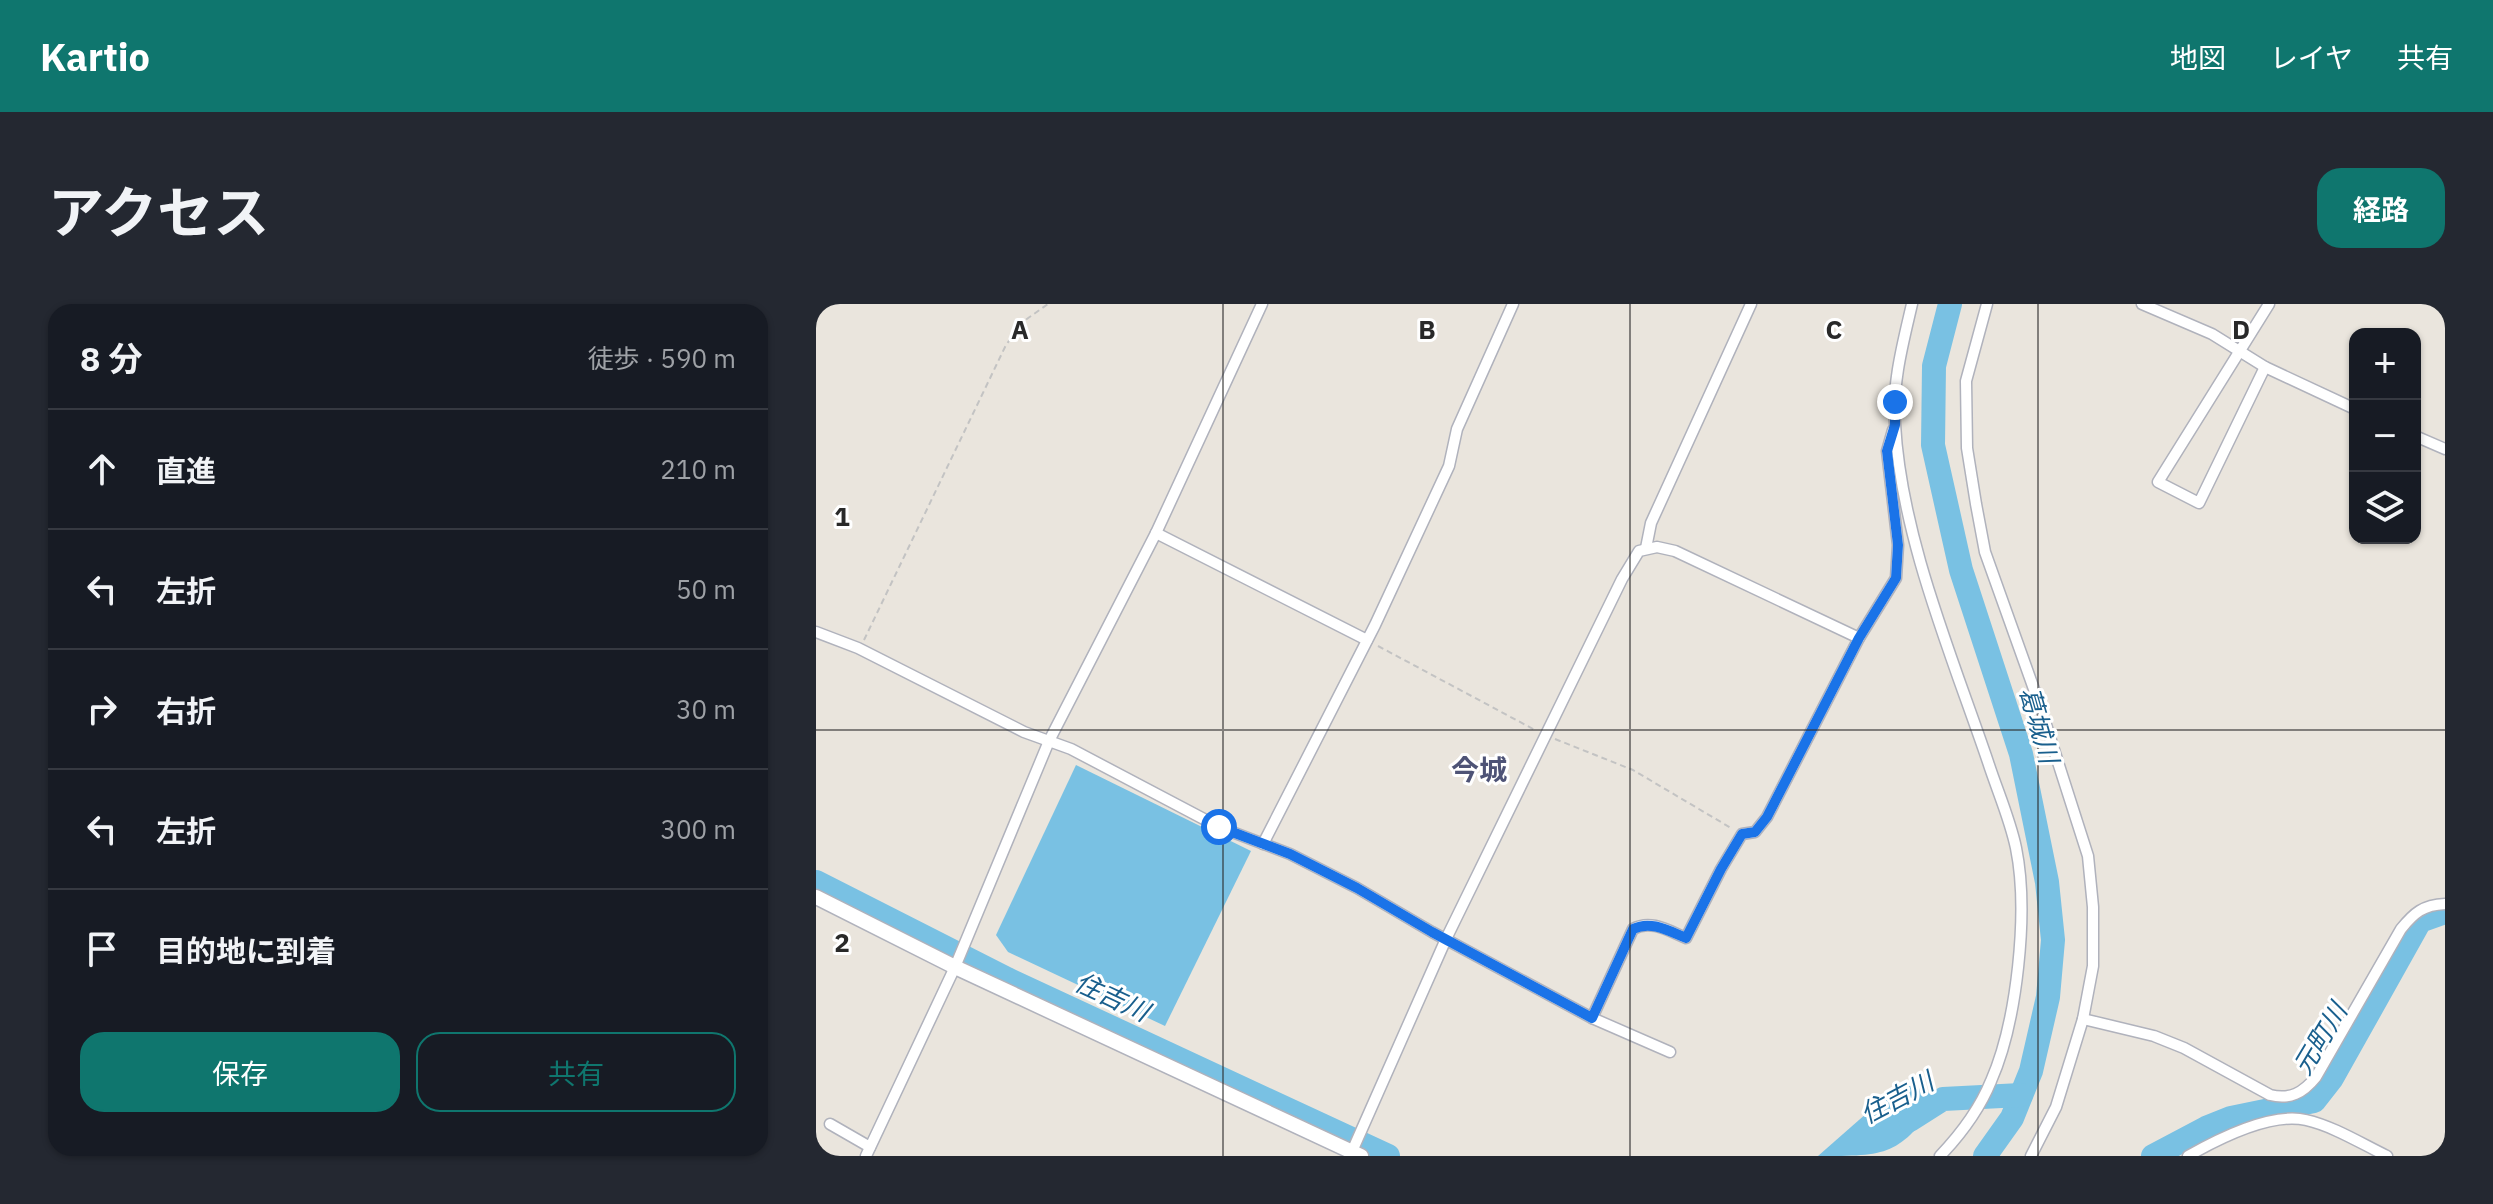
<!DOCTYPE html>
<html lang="ja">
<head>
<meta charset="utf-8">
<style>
	:root { --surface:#171b24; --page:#242831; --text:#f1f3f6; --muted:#9ea1a6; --line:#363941; --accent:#0f766e }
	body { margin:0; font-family:"IBM Plex Sans","Noto Sans JP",sans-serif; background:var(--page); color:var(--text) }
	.controls { position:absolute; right:24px; top:24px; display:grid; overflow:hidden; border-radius:16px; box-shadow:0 2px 6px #0004 }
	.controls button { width:72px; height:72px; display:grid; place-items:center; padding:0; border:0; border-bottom:2px solid var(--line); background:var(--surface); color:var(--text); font:40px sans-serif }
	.stop { position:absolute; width:24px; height:24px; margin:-18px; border:6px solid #1a73e8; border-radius:50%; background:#fff }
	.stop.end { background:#1a73e8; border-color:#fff; box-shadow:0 2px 8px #0008 }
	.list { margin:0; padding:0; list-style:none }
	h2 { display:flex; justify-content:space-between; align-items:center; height:104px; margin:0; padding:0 32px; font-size:34px }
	h2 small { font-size:26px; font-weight:400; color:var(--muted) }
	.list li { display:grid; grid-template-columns:52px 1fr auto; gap:24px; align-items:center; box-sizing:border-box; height:120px; padding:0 32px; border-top:2px solid var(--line) }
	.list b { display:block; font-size:30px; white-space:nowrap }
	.list em { font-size:26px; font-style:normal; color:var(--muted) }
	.actions { display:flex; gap:16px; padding:24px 32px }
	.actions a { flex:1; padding:18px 0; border:2px solid var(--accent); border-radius:24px; text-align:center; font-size:28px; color:var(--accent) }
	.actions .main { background:var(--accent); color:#fff }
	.icon { flex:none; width:44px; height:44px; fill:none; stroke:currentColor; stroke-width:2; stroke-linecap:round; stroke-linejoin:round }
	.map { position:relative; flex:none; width:1629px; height:852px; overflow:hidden; border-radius:24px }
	header { display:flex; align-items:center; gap:48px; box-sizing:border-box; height:112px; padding:0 40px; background:var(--accent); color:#fff }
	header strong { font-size:38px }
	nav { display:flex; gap:44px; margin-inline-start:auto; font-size:28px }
	.intro { display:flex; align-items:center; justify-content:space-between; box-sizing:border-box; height:192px; padding:0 48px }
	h1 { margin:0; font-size:56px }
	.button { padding:20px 36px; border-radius:24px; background:var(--accent); color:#fff; font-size:28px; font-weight:700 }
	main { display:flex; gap:48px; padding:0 48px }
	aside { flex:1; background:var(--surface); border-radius:24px; box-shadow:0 2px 6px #0004 }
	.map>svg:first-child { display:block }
</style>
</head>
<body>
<header>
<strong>Kartio</strong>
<nav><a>地図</a><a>レイヤ</a><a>共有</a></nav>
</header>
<div class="intro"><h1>アクセス</h1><a class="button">経路</a></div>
<main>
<aside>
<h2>8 分<small>徒歩 · 590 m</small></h2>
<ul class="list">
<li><svg class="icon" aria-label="ahead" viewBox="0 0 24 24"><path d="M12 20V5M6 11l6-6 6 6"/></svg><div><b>直進</b></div><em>210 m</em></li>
<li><svg class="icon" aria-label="left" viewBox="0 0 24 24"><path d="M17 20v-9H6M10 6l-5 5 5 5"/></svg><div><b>左折</b></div><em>50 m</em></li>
<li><svg class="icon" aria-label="right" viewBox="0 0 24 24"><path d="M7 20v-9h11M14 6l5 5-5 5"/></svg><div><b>右折</b></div><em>30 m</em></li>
<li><svg class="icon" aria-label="left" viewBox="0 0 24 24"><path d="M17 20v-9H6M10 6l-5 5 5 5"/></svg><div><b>左折</b></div><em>300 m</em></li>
<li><svg class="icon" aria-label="arrive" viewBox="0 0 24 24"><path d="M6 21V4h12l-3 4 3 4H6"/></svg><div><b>目的地に到着</b></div></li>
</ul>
<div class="actions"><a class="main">保存</a><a>共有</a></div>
</aside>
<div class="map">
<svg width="1629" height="852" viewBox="0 0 1629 852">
	<rect width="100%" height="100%" fill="#eae5dd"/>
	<!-- water -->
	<g fill="#79c1e3">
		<polygon points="260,461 435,547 349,722 192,648 180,631"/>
		<path d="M1087,782H1098L1124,794C1083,852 1072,852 1002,852L1068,794Z"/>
	</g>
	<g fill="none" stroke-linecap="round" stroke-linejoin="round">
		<!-- river -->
		<g stroke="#79c1e3" stroke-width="24">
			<polyline points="1134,0 1118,62 1117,141 1145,266 1205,450 1231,578 1237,636 1232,693 1215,767 1196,814 1169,852"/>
			<polyline points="0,578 191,675 572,852"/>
			<polyline points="1094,816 1127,795 1205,791"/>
			<polyline points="1337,852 1390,824 1415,814 1498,797 1516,774 1604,617 1629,608"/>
		</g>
		<!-- minor casing -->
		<g stroke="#b0b2bc" stroke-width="13">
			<g id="minor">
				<path d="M1096,0C1087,39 1076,79 1079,120C1085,232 1136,352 1172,458C1181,486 1194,515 1200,544C1213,608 1201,718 1175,777C1164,804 1144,831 1124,852"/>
				<polyline points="1171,0 1150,77 1151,144 1160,200 1169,248 1224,402 1272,552 1277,603 1277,662 1267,715 1240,803 1215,852"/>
				<polyline points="1326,0 1396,30 1449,63 1539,105"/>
				<polyline points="1449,63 1383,199 1342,178 1453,0"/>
				<polyline points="1599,132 1629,145"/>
				<polyline points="340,229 551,336"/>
				<polyline points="830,244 835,219 935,0"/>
				<polyline points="0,328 42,344 208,428 255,445 403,523 474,550 541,584 616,628 776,714 854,748"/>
				<polyline points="447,540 559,321 633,162 641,125 697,0"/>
				<path d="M776,714L817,625C835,615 853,627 870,634L905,565L926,530L939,528L951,513L1043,334L1080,274L1082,241L1071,147L1077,126"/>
				<path d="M1267,715L1338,732L1368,744L1454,791C1474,796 1487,789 1500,773L1585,625C1598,609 1607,601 1629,600"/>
				<polyline points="14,820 54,843"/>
				<polyline points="50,852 139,663 233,437 340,229 446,0"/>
				<polyline points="534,852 630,635 806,275 823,247 841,243 859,247 1043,334"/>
				<path d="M1372,852C1402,835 1455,808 1490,816C1517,822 1546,840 1571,852"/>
			</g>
		</g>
		<!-- tertiary casing -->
		<g stroke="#b0b2bc" stroke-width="17">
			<polyline id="tertiary" points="0,593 139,663 545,852"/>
		</g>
		<!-- path -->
		<g stroke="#c3c3c3" stroke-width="2" stroke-dasharray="6 4" stroke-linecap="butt">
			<polyline points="48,336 190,41 208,17 232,0"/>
			<polyline points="562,342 719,426"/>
			<polyline points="739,435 817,466 915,524"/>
		</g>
		<!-- minor -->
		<use href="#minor" stroke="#fff" stroke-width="10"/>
		<!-- tertiary -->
		<use href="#tertiary" stroke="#fff" stroke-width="14"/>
	</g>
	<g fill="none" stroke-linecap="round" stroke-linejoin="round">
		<!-- route -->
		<path stroke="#1a73e8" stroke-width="10" d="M403,523L474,550L541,584L616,628L776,714L817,625C835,616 853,627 870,634L905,565L926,530L939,528L951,513L1043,334L1080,274L1082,241L1071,147L1079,121V98"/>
	</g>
	<!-- grid -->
	<path fill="none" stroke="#292929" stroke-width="2" stroke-opacity="0.55" d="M407,0V852M814,0V852M1222,0V852M0,426H1629"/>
	<g text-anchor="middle" stroke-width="6" stroke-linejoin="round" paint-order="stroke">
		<!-- water labels -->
		<g font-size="26" font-style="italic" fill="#195f8d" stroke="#fff">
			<text transform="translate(1223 421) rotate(74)" y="9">葛城川</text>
			<text transform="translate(296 693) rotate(25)" y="9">住吉川</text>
			<text transform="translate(1504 735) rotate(-59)" y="9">元町川</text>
			<text transform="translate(1081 794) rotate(-28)" y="9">住吉川</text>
		</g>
		<!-- quarter labels -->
		<g font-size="28" font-weight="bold" fill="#4e5376" stroke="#fff">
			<text x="663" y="476">今城</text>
		</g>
	</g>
	<g font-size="26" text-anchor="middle" font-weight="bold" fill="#292929" stroke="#fff" stroke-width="6" stroke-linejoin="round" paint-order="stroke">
		<text x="204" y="35">A</text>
		<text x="611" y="35">B</text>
		<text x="1018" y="35">C</text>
		<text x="1425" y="35">D</text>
		<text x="26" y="222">1</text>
		<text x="26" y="648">2</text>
	</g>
</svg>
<div class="controls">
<button>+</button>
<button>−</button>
<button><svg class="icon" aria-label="layers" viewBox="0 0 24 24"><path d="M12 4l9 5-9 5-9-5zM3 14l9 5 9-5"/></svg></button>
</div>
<div class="stop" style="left:403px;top:523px"></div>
<div class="stop end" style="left:1079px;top:98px"></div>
</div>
</main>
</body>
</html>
